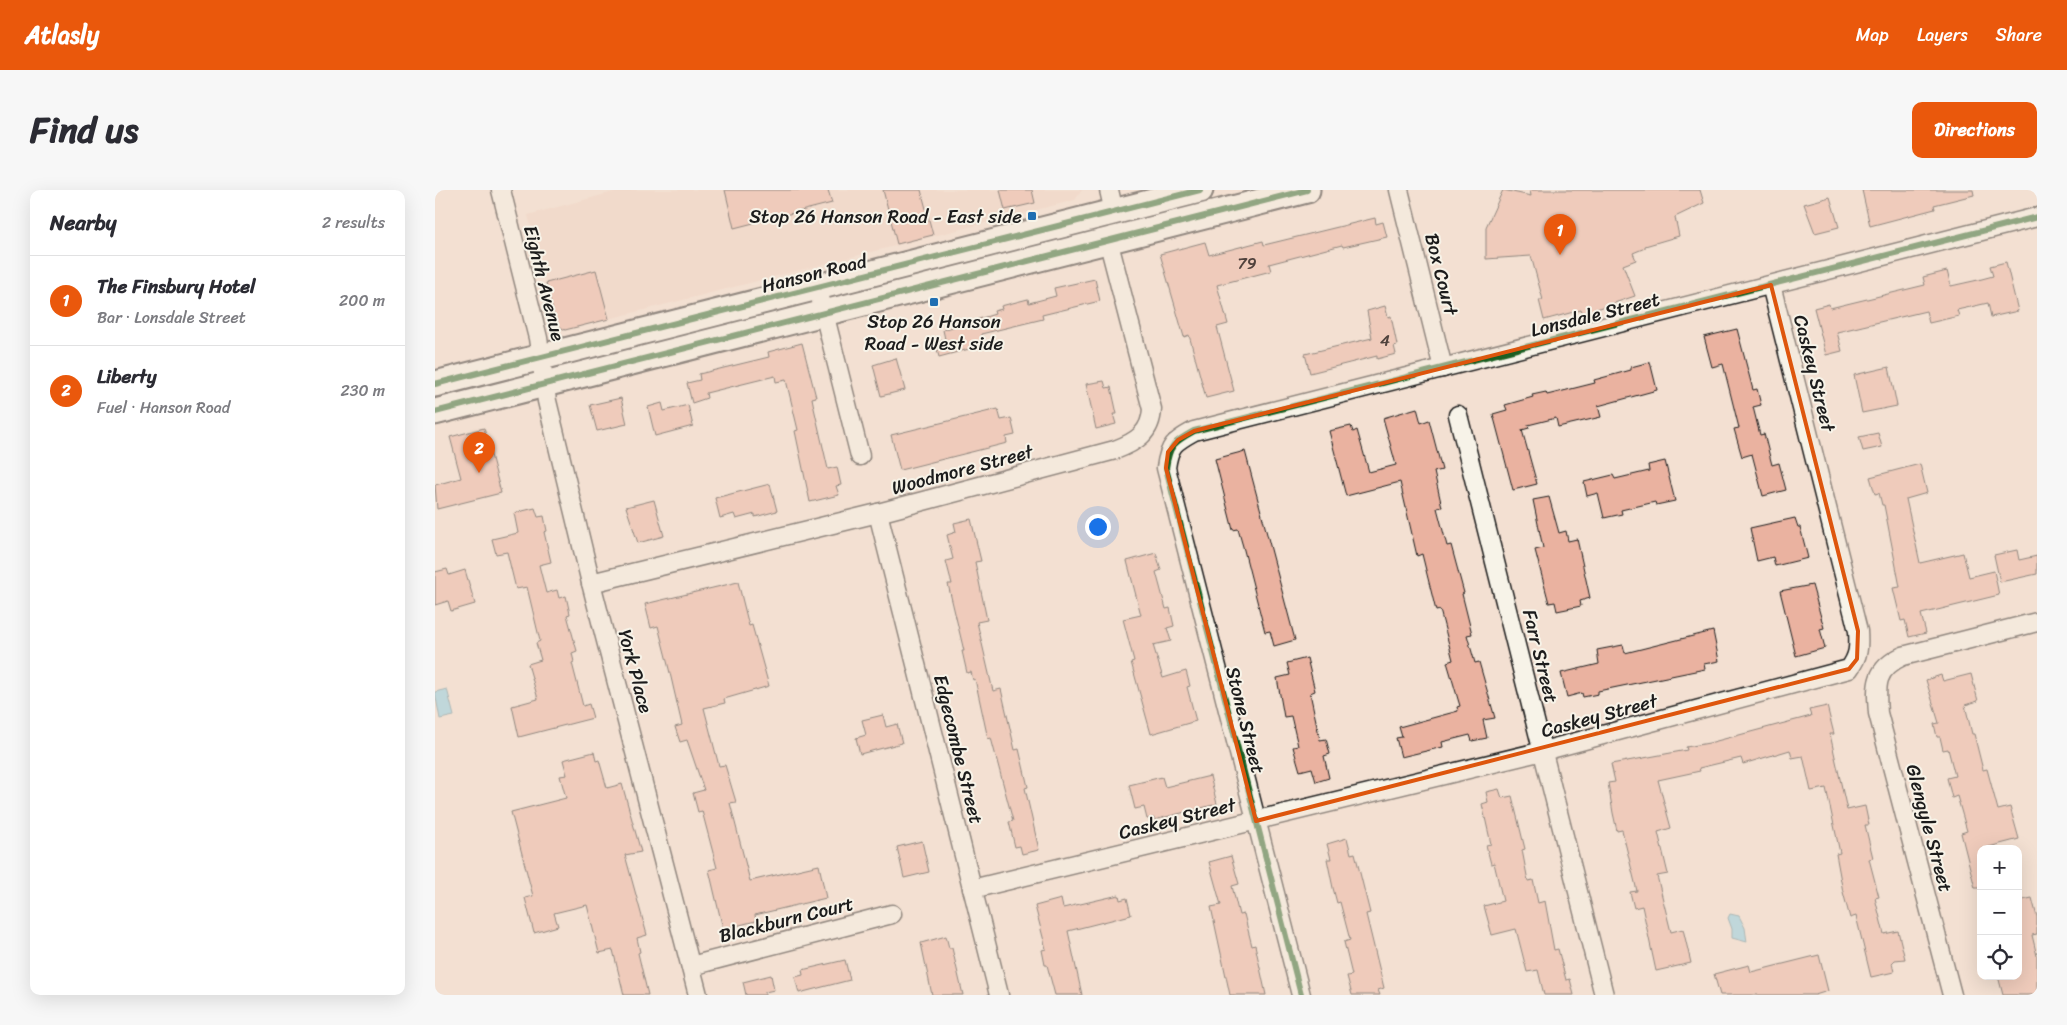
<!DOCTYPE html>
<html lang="en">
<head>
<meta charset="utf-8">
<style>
	:root { --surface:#fff; --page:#f7f7f7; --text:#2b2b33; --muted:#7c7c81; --line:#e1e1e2; --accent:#ea580c }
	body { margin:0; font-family:Sriracha,sans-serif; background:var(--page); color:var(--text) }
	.controls { position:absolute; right:15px; bottom:15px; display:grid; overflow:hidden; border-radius:10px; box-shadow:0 5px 20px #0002 }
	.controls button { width:45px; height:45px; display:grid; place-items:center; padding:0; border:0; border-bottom:1px solid var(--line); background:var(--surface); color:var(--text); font:25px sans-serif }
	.you { position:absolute; left:662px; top:336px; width:18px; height:18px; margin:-12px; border:4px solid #fff; border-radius:50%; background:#1a73e8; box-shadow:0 0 0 8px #1a73e833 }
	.badge { display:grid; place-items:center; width:32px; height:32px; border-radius:50%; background:var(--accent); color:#fff; font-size:16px; font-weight:700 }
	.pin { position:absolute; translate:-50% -41px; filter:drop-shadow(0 1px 2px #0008) }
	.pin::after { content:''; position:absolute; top:26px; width:18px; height:15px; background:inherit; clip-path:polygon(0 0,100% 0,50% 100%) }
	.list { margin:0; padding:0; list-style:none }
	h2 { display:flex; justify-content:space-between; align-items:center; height:65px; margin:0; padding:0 20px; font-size:21px }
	h2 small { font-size:16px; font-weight:400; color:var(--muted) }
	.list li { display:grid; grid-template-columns:32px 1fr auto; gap:15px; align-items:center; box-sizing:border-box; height:90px; padding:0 20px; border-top:1px solid var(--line) }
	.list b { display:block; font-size:19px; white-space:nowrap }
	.list p { margin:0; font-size:16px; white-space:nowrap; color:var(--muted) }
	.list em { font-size:16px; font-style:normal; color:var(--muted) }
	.icon { flex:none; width:28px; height:28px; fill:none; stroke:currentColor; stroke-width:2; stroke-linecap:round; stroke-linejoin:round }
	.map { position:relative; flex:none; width:1602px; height:805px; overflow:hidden; border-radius:10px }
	header { display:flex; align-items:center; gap:30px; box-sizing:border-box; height:70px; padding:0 25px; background:var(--accent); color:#fff }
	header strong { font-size:24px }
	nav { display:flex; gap:28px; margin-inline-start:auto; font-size:18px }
	.intro { display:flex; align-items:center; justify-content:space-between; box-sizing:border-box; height:120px; padding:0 30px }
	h1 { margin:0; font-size:35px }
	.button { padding:12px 22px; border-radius:10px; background:var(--accent); color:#fff; font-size:18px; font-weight:700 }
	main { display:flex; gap:30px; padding:0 30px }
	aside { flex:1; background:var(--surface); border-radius:10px; box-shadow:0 5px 20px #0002 }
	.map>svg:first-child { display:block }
</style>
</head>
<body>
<header>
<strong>Atlasly</strong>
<nav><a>Map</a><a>Layers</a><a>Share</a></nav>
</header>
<div class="intro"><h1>Find us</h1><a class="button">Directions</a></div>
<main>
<aside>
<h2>Nearby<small>2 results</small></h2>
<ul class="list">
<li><span class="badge">1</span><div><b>The Finsbury Hotel</b><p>Bar · Lonsdale Street</p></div><em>200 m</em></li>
<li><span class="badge">2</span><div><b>Liberty</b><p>Fuel · Hanson Road</p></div><em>230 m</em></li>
</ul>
</aside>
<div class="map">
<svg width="1602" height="805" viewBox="0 0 1602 805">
	<rect width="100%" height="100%" fill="#f3e0d2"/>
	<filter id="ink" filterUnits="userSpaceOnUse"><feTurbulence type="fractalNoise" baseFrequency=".02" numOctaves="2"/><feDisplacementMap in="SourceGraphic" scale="10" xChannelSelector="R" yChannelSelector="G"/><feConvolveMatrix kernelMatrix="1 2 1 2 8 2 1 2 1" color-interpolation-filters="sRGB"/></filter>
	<g filter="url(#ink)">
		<!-- built -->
		<polygon fill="#f0d2c3" points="186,0 647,0 640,10 130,140 121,134 93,25"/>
		<!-- water -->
		<g fill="#83cce4" stroke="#5a8694">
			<polygon points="12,499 19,526 5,529 0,502"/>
			<polygon points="1295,724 1304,726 1310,738 1312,752 1297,748 1297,739 1293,728"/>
		</g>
		<!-- building -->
		<g fill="#eab2a0" stroke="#1c1c1c">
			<polygon points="290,0 393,0 397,13 299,38"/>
			<polygon points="448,0 486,0 498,45 462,54"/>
			<polygon points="565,0 597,0 600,13 570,20"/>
			<polygon points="1068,0 1096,6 1095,0 1265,0 1269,13 1240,27 1244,46 1210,56 1210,58 1198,63 1201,70 1188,75 1200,106 1147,124 1146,120 1109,130 1104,110 1108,110 1096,66 1051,69 1051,37"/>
			<polygon points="1427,0 1538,0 1539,5 1499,15 1500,19 1435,36"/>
			<polygon points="1395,7 1404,37 1380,43 1369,14"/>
			<polygon points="940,28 941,34 948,32 952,47 908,57 907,55 834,74 836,81 782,95 793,134 782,137 799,201 771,208 754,145 749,147 725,64 770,52 774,65 828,51 829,55"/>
			<polygon points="1571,72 1583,121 1556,127 1553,113 1522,120 1524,126 1494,133 1491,121 1402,142 1407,161 1391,165 1379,118 1394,114 1395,118 1490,95 1488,87 1512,81 1516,96 1543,90 1558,86 1555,76"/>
			<polygon points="161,80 174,129 130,140 121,134 111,93"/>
			<polygon points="660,89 665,111 607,125 608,129 546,144 549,155 504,167 500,152 510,149 508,140 560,124 559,121 567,119 566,116 593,109 594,113 621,106 619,98"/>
			<polygon points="950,116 953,127 956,126 962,155 959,156 961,164 942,169 942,166 875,183 870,164 937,148 932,121"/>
			<polygon points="1302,139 1318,200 1322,199 1326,215 1318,217 1325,245 1329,244 1337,275 1344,273 1351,300 1328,306 1317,264 1307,267 1299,239 1304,238 1288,174 1277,177 1269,147"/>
			<polygon points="367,153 381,207 377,208 379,218 393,279 402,277 406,295 401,296 404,305 375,312 360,241 363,240 351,190 341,192 340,186 271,203 272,208 257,213 252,193 265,190 264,184 334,167 333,162"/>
			<polygon points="461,168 470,200 446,206 438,175"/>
			<polygon points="1215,172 1222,200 1163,216 1166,227 1123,237 1121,228 1093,235 1094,238 1087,240 1102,294 1078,300 1058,224 1072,220 1070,215 1098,207 1097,205 1111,202 1112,205 1160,193 1159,190 1196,180 1196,177"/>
			<polygon points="1454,177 1462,216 1427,223 1419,185"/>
			<polygon points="669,191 671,198 676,197 682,224 678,224 681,234 661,239 651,194"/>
			<polygon points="186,208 192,234 162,241 155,215"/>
			<polygon points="227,213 229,221 253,215 258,236 220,246 213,217"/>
			<polygon points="982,218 986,233 994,230 1007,280 999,282 1007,317 1002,318 1012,356 1016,355 1029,403 1027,404 1037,444 1032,445 1040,473 1044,472 1060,528 1048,530 1052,548 1037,551 1035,545 1007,552 1008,557 966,567 961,548 967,547 964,537 1023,521 1022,517 1025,516 1012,472 1018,470 1005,420 1001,421 987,364 982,366 965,292 911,306 894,241 916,236 918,242 922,240 934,282 961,275 948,228"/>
			<polygon points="563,219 566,230 576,228 580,245 571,247 572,253 465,280 456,245"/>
			<polygon points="49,238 66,303 2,319 0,295 26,288 15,247"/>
			<polygon points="1443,243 1447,257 1428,261 1424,247"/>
			<polygon points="810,261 860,450 839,456 835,441 830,442 809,360 803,339 798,340 780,269"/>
			<polygon points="1230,271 1240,311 1221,315 1220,312 1186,320 1187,324 1169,328 1163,303 1152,306 1149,292 1178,285 1180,289 1214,281 1213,275"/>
			<polygon points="1485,274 1492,303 1471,309 1485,373 1528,363 1534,387 1559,381 1564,405 1486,424 1491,443 1474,447 1470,430 1466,431 1458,398 1465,397 1449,315 1447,315 1444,303 1440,304 1435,287"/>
			<polygon points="335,294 342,321 320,327 320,324 301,329 299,324 285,328 280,308"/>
			<polygon points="1114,307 1124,343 1131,341 1133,351 1142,349 1155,408 1145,411 1146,416 1122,421 1120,412 1114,413 1100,360 1108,358 1098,310"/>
			<polygon points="219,310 229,346 203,353 191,317"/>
			<polygon points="100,318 103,327 109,326 112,341 109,342 116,372 104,375 111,403 122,400 124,408 131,406 135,424 132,425 142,461 137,463 139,472 137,473 148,516 154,514 158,528 84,547 77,516 103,509 93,474 106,470 101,453 105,451 92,397 81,399 72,362 61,364 57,349 83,343 79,323"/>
			<polygon points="1360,328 1363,337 1365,337 1373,368 1340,376 1338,367 1322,371 1315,338"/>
			<polygon points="536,329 546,371 540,372 552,430 542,432 558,501 566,499 580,560 584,559 593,597 590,598 604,660 587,664 585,656 580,657 574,632 578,631 556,548 553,549 540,489 538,490 536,482 532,483 527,461 529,461 513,394 517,394 511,371 518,369 512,345 521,342 519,333"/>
			<polygon points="1582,360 1584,370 1602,366 1602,384 1565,392 1559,365"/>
			<polygon points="721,363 726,380 721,382 731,419 735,418 739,436 732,438 736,451 718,455 728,488 751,481 755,496 752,497 761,531 716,544 696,472 699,471 688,429 706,425 692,371"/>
			<polygon points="12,379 14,385 30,380 40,414 16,421 13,411 0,415 0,382"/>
			<polygon points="303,392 314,436 317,435 334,496 289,509 290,513 269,518 284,576 290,575 301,612 295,613 315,691 384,675 391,708 320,725 321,731 288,739 274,680 282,678 267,621 263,622 258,603 269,600 252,550 245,552 240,537 247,535 235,483 223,436 216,438 210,414"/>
			<polygon points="1377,395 1389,438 1385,439 1390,458 1361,466 1345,401"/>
			<polygon points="1278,441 1284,471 1269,474 1270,479 1163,501 1163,504 1148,507 1147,503 1132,507 1126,483 1164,474 1162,460 1188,455 1190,463"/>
			<polygon points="872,468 880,501 875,503 885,550 891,549 895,564 889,566 894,588 881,592 877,578 865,581 858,557 863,556 856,526 849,527 842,488 855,485 852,473"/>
			<polygon points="1536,484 1543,511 1530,515 1537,544 1539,544 1548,580 1552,579 1563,620 1575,617 1584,649 1546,659 1546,698 1540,698 1526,643 1532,641 1522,606 1517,608 1512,588 1520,586 1513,559 1508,560 1505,547 1502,547 1499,534 1504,533 1491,490 1506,485 1508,491"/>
			<polygon points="1392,516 1399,544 1395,544 1398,558 1412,620 1430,616 1434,635 1430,635 1438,668 1434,669 1444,707 1440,708 1449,744 1463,741 1470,769 1460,770 1457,773 1459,782 1436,787 1421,726 1415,728 1408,702 1401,664 1405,663 1391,598 1376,601 1368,566 1357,568 1355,560 1308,574 1306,568 1264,578 1265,581 1223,590 1236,638 1223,642 1233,684 1222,686 1236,742 1248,739 1256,773 1221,781 1207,716 1199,718 1195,702 1202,701 1187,640 1182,641 1178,623 1173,593 1180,592 1176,574 1252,560 1251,557 1274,553 1376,526 1374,520"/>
			<polygon points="448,525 451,537 462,534 467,553 425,564 421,548 431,545 427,530"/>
			<polygon points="159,562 161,571 164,570 172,598 187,594 206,662 190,665 212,745 202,748 205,762 203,763 213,805 189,805 178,760 164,763 152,715 119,723 123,736 99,743 90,708 98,706 76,622 131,608 125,586 132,585 128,570"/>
			<polygon points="775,586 782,614 719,630 719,628 712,629 709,617 700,619 694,595 727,587 730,597"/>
			<polygon points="1064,599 1067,608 1077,606 1090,659 1087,660 1093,691 1098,690 1103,713 1110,711 1119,760 1123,759 1131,790 1135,789 1139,805 1109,805 1103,780 1092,782 1081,739 1057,745 1049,716 1068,711 1059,673 1056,674 1051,655 1056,654 1047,614 1053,612 1051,602"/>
			<polygon points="912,648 916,664 920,663 935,723 931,724 949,798 943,800 945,805 917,805 912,786 917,785 909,752 915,750 905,712 902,713 898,698 892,669 896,669 892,654"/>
			<polygon points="487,651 494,682 469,688 462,657"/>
			<polygon points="796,666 804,694 797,696 804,725 809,724 817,756 820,755 831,805 795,805 776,717 786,715 774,672"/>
			<polygon points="684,705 685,710 692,708 696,725 633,741 647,805 620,805 612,775 610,775 607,760 611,759 600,716 626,709 628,718"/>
			<polygon points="1597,708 1602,727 1602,744 1597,745 1602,766 1602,805 1568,805 1563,786 1583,786 1583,711"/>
			<polygon points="511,746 514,758 517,758 528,805 497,805 486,753"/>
			<polygon points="1384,765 1393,801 1380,805 1285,805 1279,784 1314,775 1316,782"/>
			<polygon points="410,770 415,790 364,803 360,787 368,785 367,780"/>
			<polygon points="336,785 339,800 330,802 330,805 311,805 308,792"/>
		</g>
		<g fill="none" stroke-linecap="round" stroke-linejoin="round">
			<!-- street casing -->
			<g stroke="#1c1c1c" stroke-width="21">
				<g id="street">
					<polyline points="66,0 103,148 112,211 156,393 263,805"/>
					<polyline points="674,0 679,22"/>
					<polyline points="964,0 1008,178"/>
					<polyline points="386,111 425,266"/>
					<polyline points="1023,225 1169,805"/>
					<polyline points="443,323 564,805"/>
					<path d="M156,393L443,323L680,260C701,252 716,243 717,219L673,50"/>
					<path d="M537,699L1108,561L1414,479C1424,466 1424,457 1423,441L1336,95"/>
					<polyline points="256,776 457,724"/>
					<path d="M866,805L731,278C734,255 739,252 759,241L1602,27"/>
					<path d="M1517,805L1443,523C1441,496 1439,479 1468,466L1602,432"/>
				</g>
			</g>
			<!-- secondary casing -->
			<g stroke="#1c1c1c" stroke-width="29">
				<g id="secondary">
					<polyline points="0,194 765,0"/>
					<polyline points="0,222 872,0"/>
				</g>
			</g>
			<!-- street -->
			<use href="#street" stroke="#f7f3e8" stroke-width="18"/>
			<!-- secondary -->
			<use href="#secondary" stroke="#f7f3e8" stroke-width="25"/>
			<!-- cycleway casing -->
			<g stroke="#f7f3e8" stroke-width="9">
				<g id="cycleway">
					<polyline points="0,194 765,0"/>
					<polyline points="0,222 872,0"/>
					<path d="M866,805L731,278C734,255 739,252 759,241L1602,27"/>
				</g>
			</g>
			<!-- cycleway -->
			<use href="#cycleway" stroke="#1b5e20" stroke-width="6"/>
		</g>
	</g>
	<!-- marked area -->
	<path d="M0 0H1602V805H0ZM1336,95L1423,441L1422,469L1414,479L821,631L731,278L733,262L743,250L759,241Z" fill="#f3e0d2" fill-opacity=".55" fill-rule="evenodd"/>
	<path fill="none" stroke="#de560d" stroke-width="4" stroke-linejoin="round" d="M1336,95L1423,441L1422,469L1414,479L821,631L731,278L733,262L743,250L759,241Z"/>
	<!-- markers -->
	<g fill="#1f6fb2" stroke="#f7f3e8" stroke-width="2">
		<rect x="592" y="21" width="10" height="10" rx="2.5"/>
		<rect x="494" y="107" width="10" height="10" rx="2.5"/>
	</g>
	<g text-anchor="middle" stroke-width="4" stroke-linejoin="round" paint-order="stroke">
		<!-- number labels -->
		<g font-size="16" fill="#50423d">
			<text x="812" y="79">79</text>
			<text x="950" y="156">4</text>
		</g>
		<!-- poi labels -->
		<g font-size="19" fill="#1c1c1c" stroke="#f7f3e8" text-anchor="end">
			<text x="587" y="33">Stop 26 Hanson Road - East side</text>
			<text x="499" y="138" text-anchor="middle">Stop 26 Hanson<tspan x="499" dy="22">Road - West side</tspan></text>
		</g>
		<!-- street labels -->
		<g font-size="19" fill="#1c1c1c" stroke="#f7f3e8">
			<text transform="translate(379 83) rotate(-14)" y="7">Hanson Road</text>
			<text transform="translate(1007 84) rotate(76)" y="7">Box Court</text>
			<text transform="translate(110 93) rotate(76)" y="7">Eighth Avenue</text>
			<text transform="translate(1160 124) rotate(-14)" y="7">Lonsdale Street</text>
			<text transform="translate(1380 183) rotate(76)" y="7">Caskey Street</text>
			<text transform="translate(527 279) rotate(-15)" y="7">Woodmore Street</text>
			<text transform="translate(1106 466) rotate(76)" y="7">Farr Street</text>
			<text transform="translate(201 481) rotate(75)" y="7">York Place</text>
			<text transform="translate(1164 525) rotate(-15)" y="7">Caskey Street</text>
			<text transform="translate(811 530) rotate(76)" y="7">Stone Street</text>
			<text transform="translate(524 559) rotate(76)" y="7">Edgecombe Street</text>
			<text transform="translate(742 628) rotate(-14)" y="7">Caskey Street</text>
			<text transform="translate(1495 638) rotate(75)" y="7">Glengyle Street</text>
			<text transform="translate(351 729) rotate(-14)" y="7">Blackburn Court</text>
		</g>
	</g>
</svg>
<div class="controls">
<button>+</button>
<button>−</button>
<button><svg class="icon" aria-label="locate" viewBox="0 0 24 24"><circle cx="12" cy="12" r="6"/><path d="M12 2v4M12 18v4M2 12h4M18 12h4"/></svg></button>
</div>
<div class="you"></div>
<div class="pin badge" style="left:1125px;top:65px">1</div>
<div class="pin badge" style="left:44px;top:283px">2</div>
</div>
</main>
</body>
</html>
